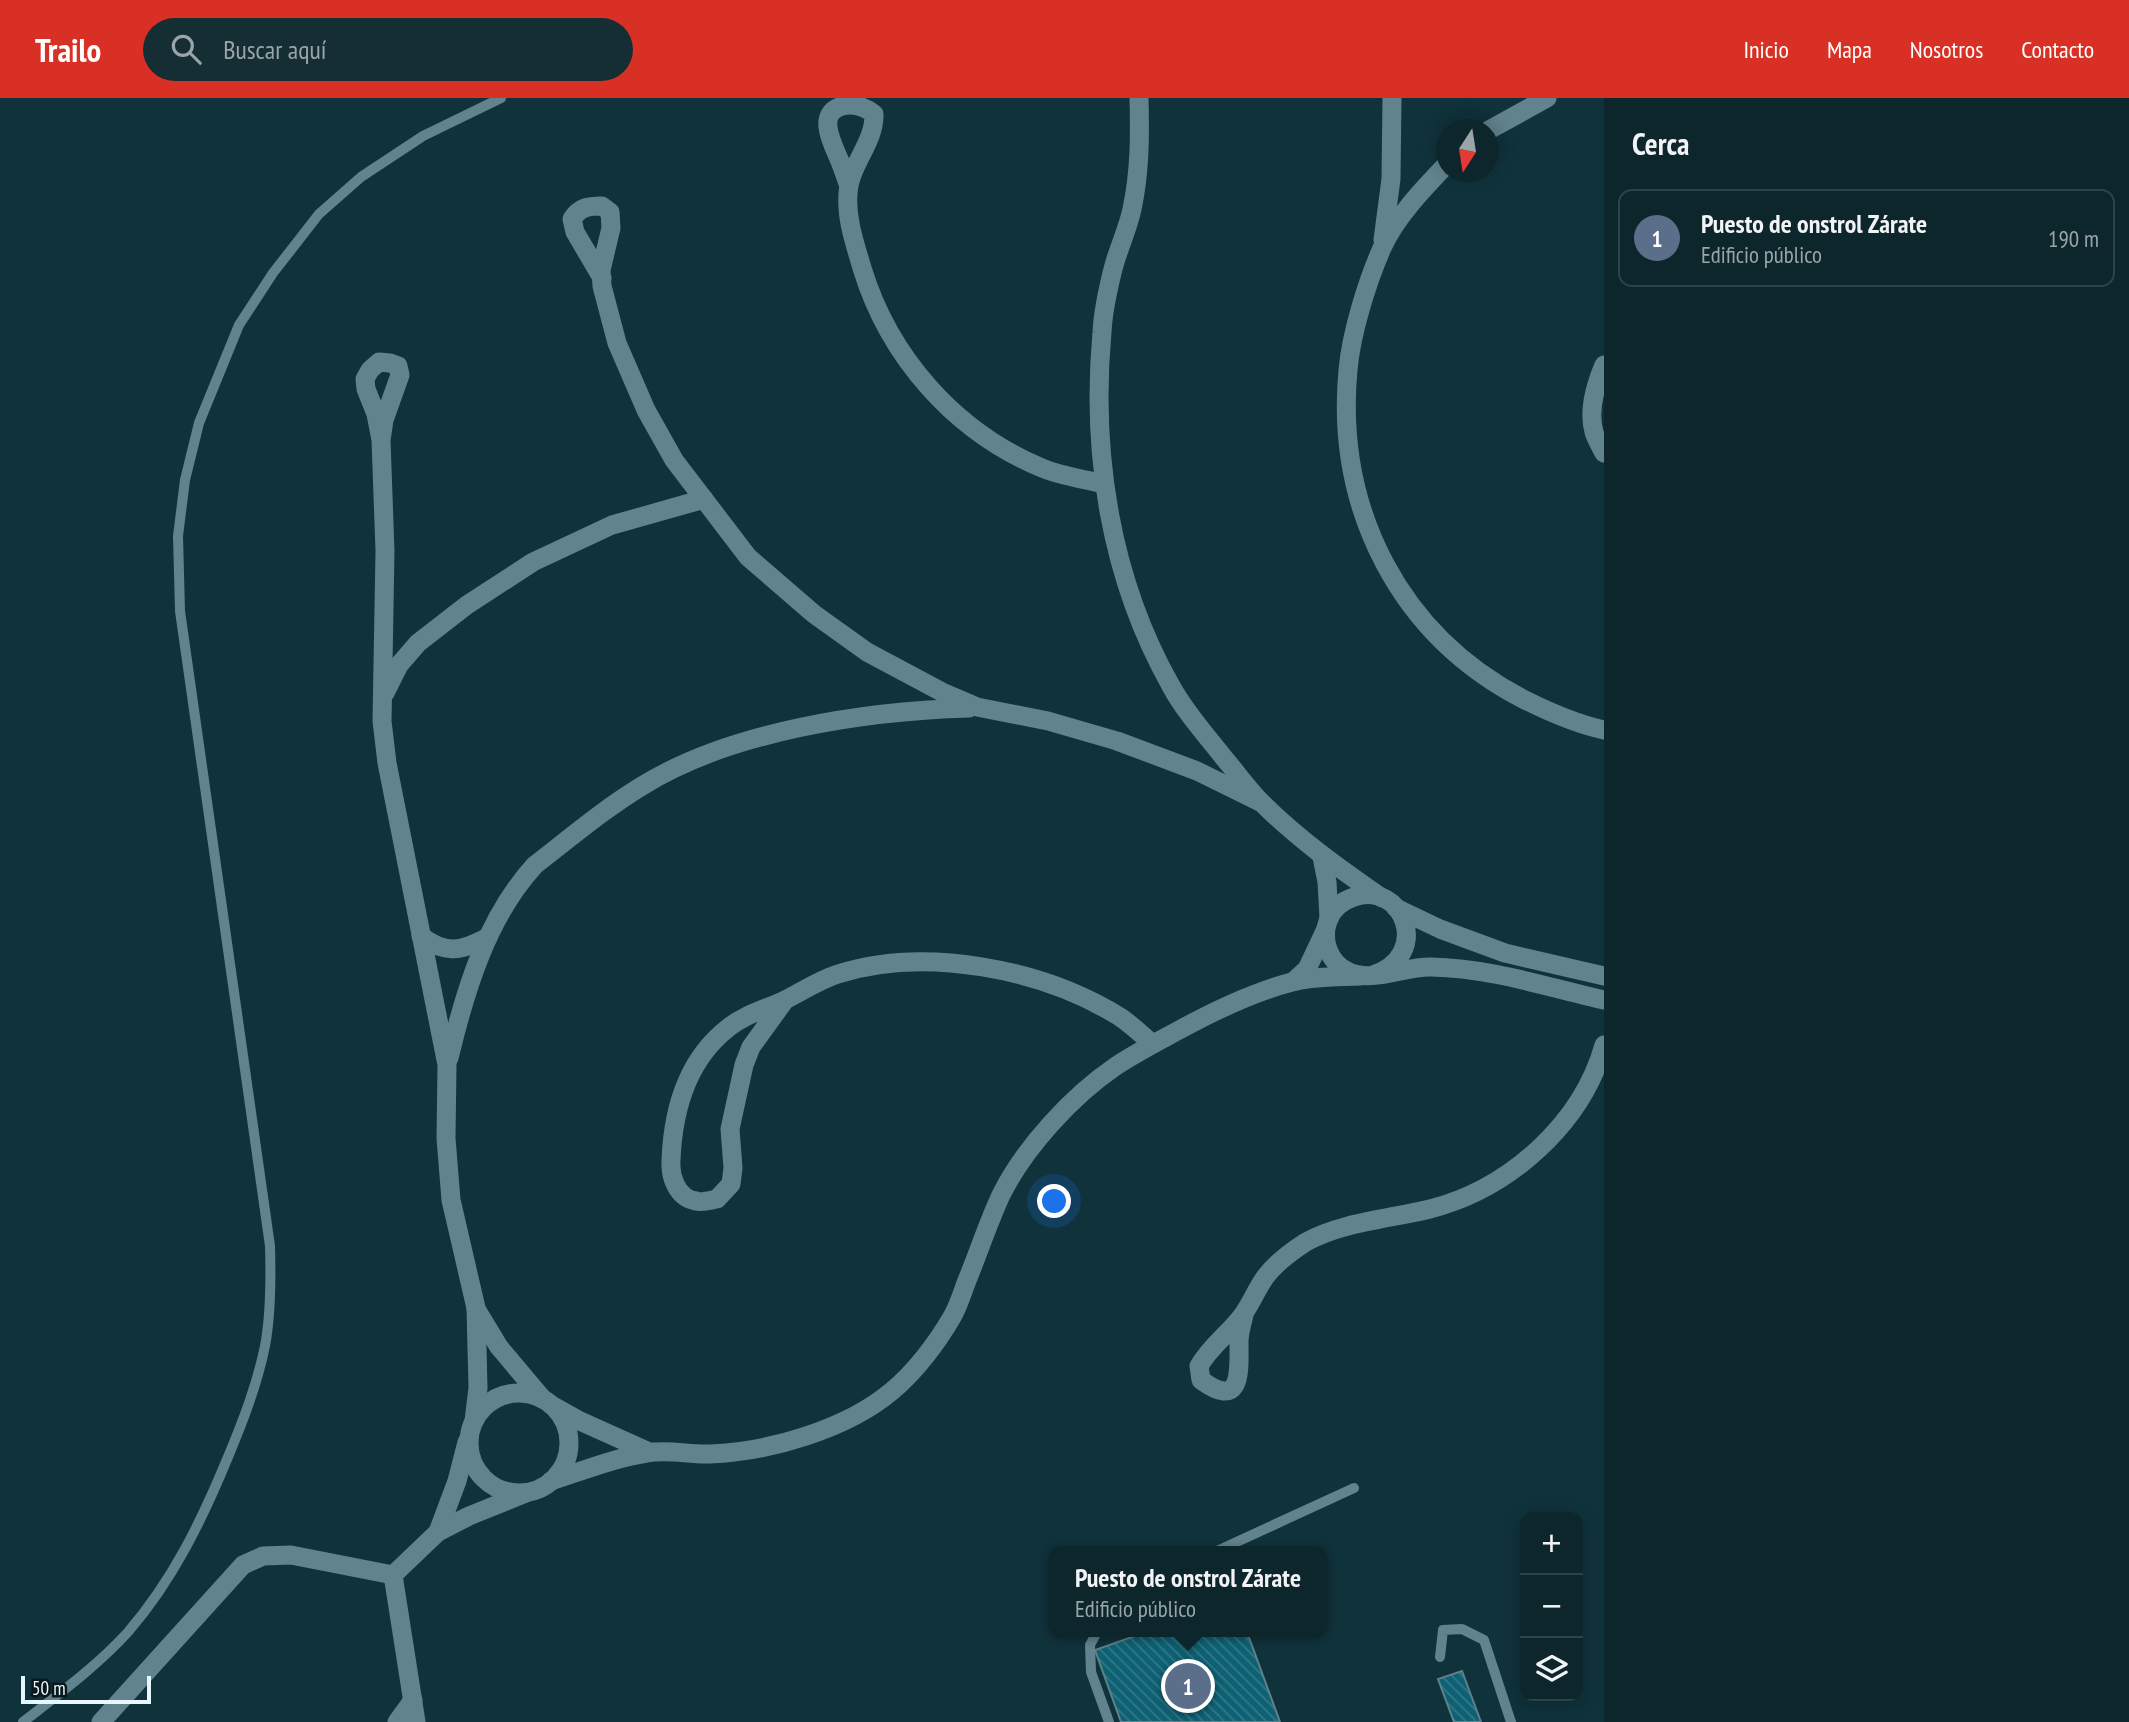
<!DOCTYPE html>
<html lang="es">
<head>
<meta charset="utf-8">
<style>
	:root { --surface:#0c262c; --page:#152e34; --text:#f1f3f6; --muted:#9aa5a9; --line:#2c4348; --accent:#d93025 }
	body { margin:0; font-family:"PT Sans Narrow",sans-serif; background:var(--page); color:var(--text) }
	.controls { position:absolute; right:21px; bottom:21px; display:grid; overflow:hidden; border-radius:14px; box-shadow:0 4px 18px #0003 }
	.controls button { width:63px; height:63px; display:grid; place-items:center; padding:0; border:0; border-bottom:2px solid var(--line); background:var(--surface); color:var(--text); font:35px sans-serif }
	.compass { position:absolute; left:1436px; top:21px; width:63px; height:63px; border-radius:50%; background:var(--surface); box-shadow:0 4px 18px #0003; rotate:192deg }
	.scale { position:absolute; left:21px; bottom:18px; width:130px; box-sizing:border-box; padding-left:7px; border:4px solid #e6f8fd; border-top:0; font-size:19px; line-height:24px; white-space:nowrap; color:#e6f8fd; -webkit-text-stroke:5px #0a181c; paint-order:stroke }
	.you { position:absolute; left:1055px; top:1104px; width:24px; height:24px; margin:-18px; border:5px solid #fff; border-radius:50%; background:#1a73e8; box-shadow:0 0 0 10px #1a73e833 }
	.badge { display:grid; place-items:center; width:46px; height:46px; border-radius:50%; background:var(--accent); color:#fff; font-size:23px; font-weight:700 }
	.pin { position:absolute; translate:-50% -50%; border:4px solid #fff; box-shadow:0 2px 7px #0006 }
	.popup { position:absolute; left:1048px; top:1448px; width:280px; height:91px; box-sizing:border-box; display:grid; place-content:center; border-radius:14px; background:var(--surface); filter:drop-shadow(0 2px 5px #0005); font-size:23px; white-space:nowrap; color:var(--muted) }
	.popup b { font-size:26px; color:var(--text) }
	.popup::after { content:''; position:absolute; left:50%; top:100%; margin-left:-14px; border:14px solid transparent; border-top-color:var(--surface) }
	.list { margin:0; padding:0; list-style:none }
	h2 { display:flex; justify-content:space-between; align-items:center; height:91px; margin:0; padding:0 28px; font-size:30px }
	h2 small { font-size:23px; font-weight:400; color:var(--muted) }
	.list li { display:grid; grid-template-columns:46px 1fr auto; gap:21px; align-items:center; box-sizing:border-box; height:98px; margin:0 14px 14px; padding:0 14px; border:2px solid var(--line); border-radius:14px }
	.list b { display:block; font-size:26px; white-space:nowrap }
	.list p { margin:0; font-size:23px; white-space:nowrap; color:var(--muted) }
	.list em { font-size:23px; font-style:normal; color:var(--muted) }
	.icon { flex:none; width:38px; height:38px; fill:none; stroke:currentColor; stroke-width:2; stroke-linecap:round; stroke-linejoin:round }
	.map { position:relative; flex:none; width:1604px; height:1624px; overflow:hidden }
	header { display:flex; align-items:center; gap:42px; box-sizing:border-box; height:98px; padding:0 35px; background:var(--accent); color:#fff }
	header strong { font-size:33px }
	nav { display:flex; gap:38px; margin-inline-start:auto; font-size:24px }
	.search { width:490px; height:63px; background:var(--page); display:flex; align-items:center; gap:18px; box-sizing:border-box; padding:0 24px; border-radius:38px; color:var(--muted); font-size:26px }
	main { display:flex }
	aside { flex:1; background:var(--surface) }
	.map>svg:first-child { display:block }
</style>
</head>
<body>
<header>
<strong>Trailo</strong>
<div class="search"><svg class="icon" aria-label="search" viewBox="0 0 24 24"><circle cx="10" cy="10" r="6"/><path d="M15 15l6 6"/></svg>Buscar aquí</div>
<nav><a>Inicio</a><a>Mapa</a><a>Nosotros</a><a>Contacto</a></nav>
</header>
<main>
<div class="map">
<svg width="1604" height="1624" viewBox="0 0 1604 1624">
	<defs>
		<pattern id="building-back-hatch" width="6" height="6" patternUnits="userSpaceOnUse" patternTransform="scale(1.75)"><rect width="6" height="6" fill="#0e6173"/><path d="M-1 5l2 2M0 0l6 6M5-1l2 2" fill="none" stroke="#317888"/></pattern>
	</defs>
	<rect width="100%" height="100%" fill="#10323b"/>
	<!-- building -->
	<g fill="url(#building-back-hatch)" stroke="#5e818a" stroke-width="2">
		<polygon points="1146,1534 1247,1534 1280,1624 1121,1624 1095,1552"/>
		<polygon points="1462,1573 1481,1624 1454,1624 1438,1581"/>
	</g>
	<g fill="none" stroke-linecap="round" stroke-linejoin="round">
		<!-- lane -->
		<g stroke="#61838d" stroke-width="10">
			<polyline points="1217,1453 1354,1390"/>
			<polyline points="1097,1534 1090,1547 1091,1574 1109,1624"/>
			<polyline points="1440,1559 1443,1532 1462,1531 1484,1542 1511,1624"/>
			<path d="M23,1624C59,1596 97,1568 128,1534C173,1482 202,1422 228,1359C243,1323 257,1287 265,1248C271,1216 271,1181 270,1148L180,513L178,438L185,382L199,325L239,227L273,175L319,116L361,79L423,38L501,0"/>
		</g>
		<!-- street -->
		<g stroke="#61838d" stroke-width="19">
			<path d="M1139,0C1140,37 1140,74 1132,111C1128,131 1118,151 1113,171C1108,191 1103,214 1102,234C1091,355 1110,480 1171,588C1185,614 1206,637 1224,660C1237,675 1248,691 1262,705C1298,741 1340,771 1382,800"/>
			<polyline points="1489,32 1547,0"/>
			<path d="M1447,66C1424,90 1395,120 1382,150C1367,184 1351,236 1348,272C1335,412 1400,538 1525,602C1551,615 1576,626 1604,632"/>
			<path d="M849,88C846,81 844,73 841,66C835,50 814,16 842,8C854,5 865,9 874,16C875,45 849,67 848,96C846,121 855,146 862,170C889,259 955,334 1042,370C1061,378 1084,381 1104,386"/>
			<polyline points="1383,142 1391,81 1392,0"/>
			<path d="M602,180L575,134L572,121C580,109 588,108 602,108L610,114L611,130L601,172L602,188L617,245L646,312L674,362L748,459L814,516L867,554L942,594L977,609L1048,623L1117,643L1197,673L1260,704"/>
			<path d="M1604,267C1596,286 1588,313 1594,334C1596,341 1601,349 1604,355"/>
			<polyline points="381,342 384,322 400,277 398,268 390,265 379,264 370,272 365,281 366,291 376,316 381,342 385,453 382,623 387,665 447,967 446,1040 451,1102 476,1210 478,1290 474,1323"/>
			<polyline points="385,595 399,567 418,545 467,507 533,464 612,427 704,401"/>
			<polyline points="1322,759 1327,784 1329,820"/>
			<polyline points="1396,810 1440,831 1505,855 1604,878"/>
			<path d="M421,838C446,857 462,853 488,839"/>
			<path d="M1373,877C1433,857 1403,782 1354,799C1342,803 1332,811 1328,823C1321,842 1329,864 1347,873C1372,886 1405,868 1431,869C1490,870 1547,889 1604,902"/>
			<polyline points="1294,883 1307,871 1325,833"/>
			<path d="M785,902L751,949L744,967L730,1031L733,1070L731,1086L717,1101C711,1102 702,1105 696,1103C677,1100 670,1079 671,1062C673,1012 687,962 728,930C745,916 766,911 785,902C803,893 819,882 838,876C925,848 1043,871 1120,919C1132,927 1142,937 1153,946"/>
			<path d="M449,960C465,893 487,819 535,767C570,740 604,711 642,688C730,633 866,613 969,610"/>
			<polyline points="476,1211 499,1249 542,1300"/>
			<path d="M1244,1217C1242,1226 1239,1235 1239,1244C1239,1272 1243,1313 1201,1282L1199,1268C1211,1247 1231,1234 1244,1215C1252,1204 1257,1190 1266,1178C1276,1165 1292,1153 1306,1144C1343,1124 1389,1121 1430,1111C1509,1091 1582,1026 1604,947"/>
			<circle cx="519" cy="1345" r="50"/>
			<polyline points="555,1309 580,1323 649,1354"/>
			<path d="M551,1383C582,1373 614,1360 647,1355C668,1351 690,1357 710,1356C769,1354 847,1331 892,1293C915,1274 937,1245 952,1219C958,1209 962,1196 966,1185C978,1156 988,1125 1001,1097C1025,1049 1072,998 1116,968C1137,954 1159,943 1181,931C1216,912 1253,894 1292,884C1313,878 1339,879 1360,878"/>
			<polyline points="438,1434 457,1383 467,1344"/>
			<polyline points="101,1624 243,1467 263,1458 291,1457 393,1477"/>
			<polyline points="397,1624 413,1602"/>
			<polyline points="416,1624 393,1477 438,1434 469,1418 526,1395"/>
		</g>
	</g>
</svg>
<div class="controls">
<button>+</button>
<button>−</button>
<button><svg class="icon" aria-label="layers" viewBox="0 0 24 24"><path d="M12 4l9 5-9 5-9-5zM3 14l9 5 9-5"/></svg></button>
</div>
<svg class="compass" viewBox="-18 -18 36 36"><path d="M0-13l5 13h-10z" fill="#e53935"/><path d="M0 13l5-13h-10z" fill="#9aa5a9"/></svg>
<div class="scale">50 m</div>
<div class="you"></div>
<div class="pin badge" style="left:1188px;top:1588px;background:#5c6f8a">1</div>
<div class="popup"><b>Puesto de onstrol Zárate</b>Edificio público</div>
</div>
<aside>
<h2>Cerca<small></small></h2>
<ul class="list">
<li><span class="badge" style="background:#5c6f8a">1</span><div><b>Puesto de onstrol Zárate</b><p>Edificio público</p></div><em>190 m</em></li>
</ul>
</aside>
</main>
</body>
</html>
